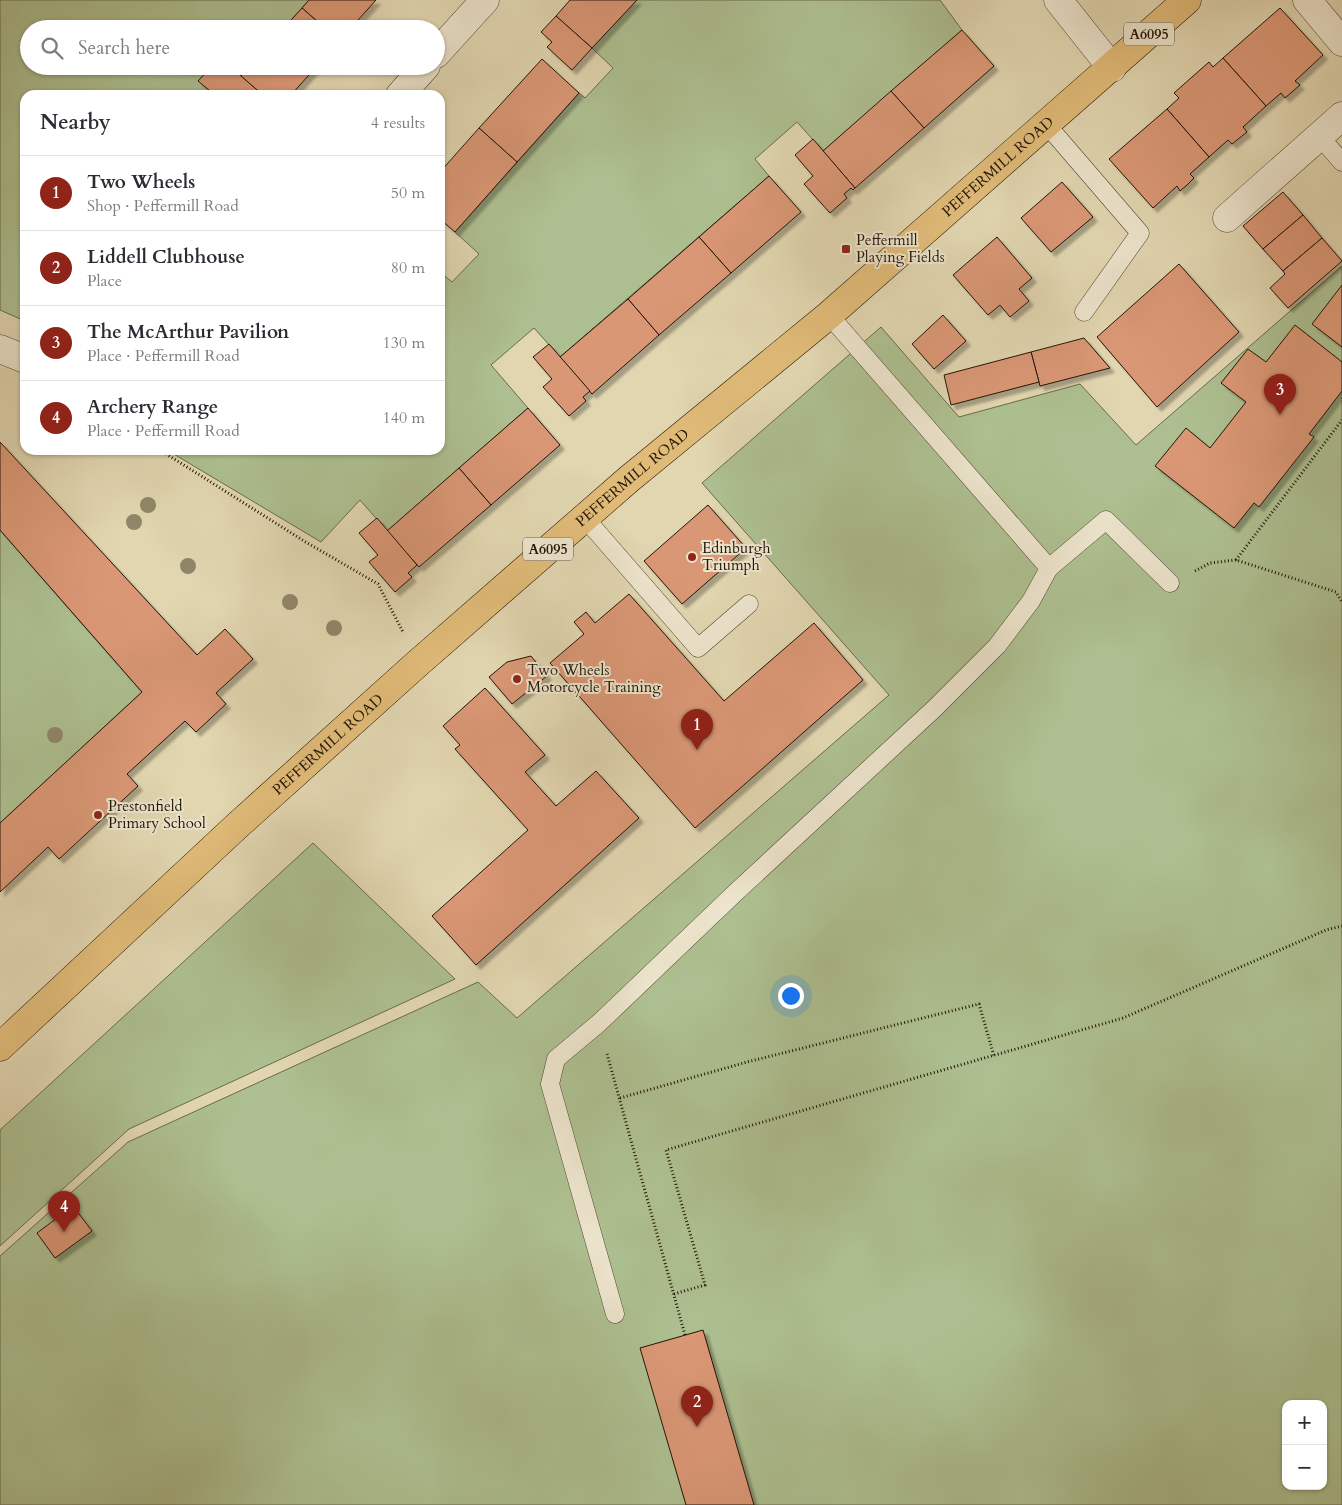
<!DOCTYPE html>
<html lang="en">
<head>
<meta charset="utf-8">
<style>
	:root { --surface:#fff; --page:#f7f7f7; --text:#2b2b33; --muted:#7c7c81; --line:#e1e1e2; --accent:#8f2418 }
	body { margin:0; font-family:Cardo,serif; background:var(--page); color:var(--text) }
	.controls { position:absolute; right:15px; bottom:15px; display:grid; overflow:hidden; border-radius:10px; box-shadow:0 1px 4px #0004 }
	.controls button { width:45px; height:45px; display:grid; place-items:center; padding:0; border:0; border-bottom:1px solid var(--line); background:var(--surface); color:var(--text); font:25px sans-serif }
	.you { position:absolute; left:790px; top:995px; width:18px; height:18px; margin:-12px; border:4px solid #fff; border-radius:50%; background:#1a73e8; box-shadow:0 0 0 8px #1a73e833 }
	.badge { display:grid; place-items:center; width:32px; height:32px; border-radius:50%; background:var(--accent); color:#fff; font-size:16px; font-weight:700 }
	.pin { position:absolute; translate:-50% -41px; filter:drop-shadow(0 1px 2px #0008) }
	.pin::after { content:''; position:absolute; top:26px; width:18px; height:15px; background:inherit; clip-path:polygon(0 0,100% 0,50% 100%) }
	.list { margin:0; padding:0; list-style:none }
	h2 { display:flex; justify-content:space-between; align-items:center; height:65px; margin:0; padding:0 20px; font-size:21px }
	h2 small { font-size:16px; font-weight:400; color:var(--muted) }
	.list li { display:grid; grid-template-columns:32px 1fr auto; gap:15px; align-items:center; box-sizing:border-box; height:75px; padding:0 20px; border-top:1px solid var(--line) }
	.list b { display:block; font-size:19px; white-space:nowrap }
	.list p { margin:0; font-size:16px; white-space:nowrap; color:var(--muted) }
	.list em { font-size:16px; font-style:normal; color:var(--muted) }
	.icon { flex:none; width:28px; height:28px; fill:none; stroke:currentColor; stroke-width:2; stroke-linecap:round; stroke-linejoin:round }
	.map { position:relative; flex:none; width:1342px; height:1505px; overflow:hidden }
	.search { position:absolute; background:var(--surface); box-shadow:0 1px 4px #0004; left:20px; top:20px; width:425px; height:55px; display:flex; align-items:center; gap:12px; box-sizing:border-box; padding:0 18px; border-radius:28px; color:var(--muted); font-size:19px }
	.panel { position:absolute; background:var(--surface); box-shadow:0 1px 4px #0004; left:20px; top:90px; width:425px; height:365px; border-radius:15px }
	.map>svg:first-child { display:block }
</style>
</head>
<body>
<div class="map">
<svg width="1342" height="1505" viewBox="0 0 1342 1505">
	<defs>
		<filter id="shadow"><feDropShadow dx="4.5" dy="4.5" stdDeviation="1" flood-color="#0004"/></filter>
	</defs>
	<rect width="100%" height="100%" fill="#e1d6b0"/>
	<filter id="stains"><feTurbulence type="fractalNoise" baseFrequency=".004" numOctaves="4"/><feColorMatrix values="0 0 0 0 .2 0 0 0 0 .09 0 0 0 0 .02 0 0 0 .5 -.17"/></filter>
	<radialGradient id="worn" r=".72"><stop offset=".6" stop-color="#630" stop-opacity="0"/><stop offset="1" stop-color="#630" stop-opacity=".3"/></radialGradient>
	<!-- green -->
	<g fill="#adbf90" stroke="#686a4c" fill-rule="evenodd">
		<polygon points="0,0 309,0 283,29 29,29 29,66 212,66 199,81 215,95 25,95 25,321 0,310"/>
		<polygon points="637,0 940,0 962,30 823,151 797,122 755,159 769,176 560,357 534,328 491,365 528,408 387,531 360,500 321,542 167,450 225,450 229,453 231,450 440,450 440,272 452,282 479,254 455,232 579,93 585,98 613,68 592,48"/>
		<path d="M1342,266V1505H0V1256L128,1142L478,982L517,1018L889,695L702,483L881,327L959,417L1080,384L1136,445ZM1286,1404H1323V1486H1286Z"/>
		<polygon points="0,530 142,692 0,823"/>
		<polygon points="313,843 455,979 129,1129 0,1246 0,1130"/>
	</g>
	<!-- building -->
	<g fill="#da9775" stroke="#221407" filter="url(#shadow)">
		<polygon points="309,0 376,0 350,29 326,29 302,8"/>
		<polygon points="570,0 637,0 592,48 556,16"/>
		<polygon points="302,8 326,29 283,29"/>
		<polygon points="1280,8 1323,55 1295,81 1300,85 1285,98 1281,93 1266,106 1223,58"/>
		<polygon points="556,16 592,48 572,70 547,47 552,42 541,32"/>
		<polygon points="962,30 994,66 924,128 891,91"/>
		<polygon points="1223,58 1266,106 1243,127 1247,132 1232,144 1228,140 1209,157 1167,109 1179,98 1174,93 1209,62 1213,67"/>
		<polygon points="542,59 579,93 517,162 479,128"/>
		<polygon points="212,66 230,66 263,95 215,95 198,81"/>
		<polygon points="249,66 317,66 291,95 263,95 241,76"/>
		<polygon points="891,91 924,128 855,188 823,151"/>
		<polygon points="1167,109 1209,157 1190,174 1194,178 1187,185 1180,191 1177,186 1153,208 1109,159"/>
		<polygon points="479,128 517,162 455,232 440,219 440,172"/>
		<polygon points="813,139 855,188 853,190 851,188 844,194 847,198 830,213 804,184 813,176 795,155"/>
		<polygon points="769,176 801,212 731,273 699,237"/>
		<polygon points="1062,182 1093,217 1051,252 1021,218"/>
		<polygon points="1283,192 1303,215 1263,249 1243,226"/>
		<polygon points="1303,215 1322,238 1283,271 1263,249"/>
		<polygon points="699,237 731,273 659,335 628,299"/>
		<polygon points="997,237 1032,278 1019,289 1029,301 1010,317 1000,305 988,315 953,275"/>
		<polygon points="1322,238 1342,261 1288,308 1270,288 1285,274 1283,271"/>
		<polygon points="1179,264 1239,332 1157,407 1097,337"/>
		<polygon points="1342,285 1342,347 1312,324"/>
		<polygon points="628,299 659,335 592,394 560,357"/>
		<polygon points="943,315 966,341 934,369 912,344"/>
		<polygon points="1295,325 1342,362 1342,391 1309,434 1314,437 1259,507 1254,503 1234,528 1155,466 1186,428 1210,448 1246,402 1221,383 1248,349 1266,362"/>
		<polygon points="1084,338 1110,368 1040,386 1031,352"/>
		<polygon points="549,344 590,391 583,397 586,401 569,416 543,387 552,379 533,357"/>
		<polygon points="1031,352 1039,382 951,405 944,375"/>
		<polygon points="528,408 560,445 491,505 459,468"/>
		<polygon points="0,442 197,655 225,629 253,659 216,693 226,704 196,732 185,721 127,774 138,786 59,859 48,847 0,892 0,823 142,692 0,530"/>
		<polygon points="459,468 491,505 419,567 387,531"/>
		<polygon points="708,505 746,548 682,604 644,561"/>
		<polygon points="377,518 417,565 408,573 412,577 395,592 369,562 378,555 359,533"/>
		<polygon points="629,594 724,701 814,623 863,680 695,828 550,663 584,634 574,622 586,612 595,623"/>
		<polygon points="531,656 547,676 512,704 489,677 507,662"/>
		<polygon points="485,688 545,755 525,772 556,806 596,771 639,818 476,965 432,916 528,830 455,749 460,745 443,726"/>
		<polygon points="73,1206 92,1231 55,1258 37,1233"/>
		<polygon points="703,1330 754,1505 686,1505 640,1348"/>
	</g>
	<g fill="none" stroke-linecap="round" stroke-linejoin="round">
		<!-- service casing -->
		<g stroke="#524431" stroke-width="19">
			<g id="service">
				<polyline points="1047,125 1140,233 1084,312"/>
				<polyline points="1320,137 1342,162"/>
				<polyline points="584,517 698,648 749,604"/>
				<polyline points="1049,568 1106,520 1170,583"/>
				<polyline points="615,1314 550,1084 556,1059 599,1023 735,893 935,708 997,646 1031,601 1049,568 829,315"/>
			</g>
		</g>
		<!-- minor casing -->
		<g stroke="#524431" stroke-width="29">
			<g id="minor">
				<polyline points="1058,0 1112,68"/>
				<polyline points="1307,0 1342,42"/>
				<polyline points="436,54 485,0"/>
				<polyline points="400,95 426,66"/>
				<polyline points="1227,218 1342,116"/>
				<polyline points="0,349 25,359"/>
			</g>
		</g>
		<!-- primary casing -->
		<g stroke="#221407" stroke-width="29">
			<g id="primary">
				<path id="s1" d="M0,1047L238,825L418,663L629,479L829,315L1187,0"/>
			</g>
		</g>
		<!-- path -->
		<g stroke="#221407" stroke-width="3" stroke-dasharray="1 2.5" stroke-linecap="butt">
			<polyline points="160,450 304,541 378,584 403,632"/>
			<polyline points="1236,560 1342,420"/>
			<polyline points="1195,571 1210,563 1236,560 1336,592 1342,602"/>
			<polyline points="607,1054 685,1335"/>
			<polyline points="620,1098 747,1062 979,1004 994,1056"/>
			<polyline points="674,1294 705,1285 666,1150 1123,1018 1326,930 1342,926"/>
		</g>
		<!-- service -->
		<use href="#service" stroke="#ece4cc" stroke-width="18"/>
		<!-- minor -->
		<use href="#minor" stroke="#ece4cc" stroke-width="28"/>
		<!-- primary -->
		<use href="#primary" stroke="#e0bb78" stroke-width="28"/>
	</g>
	<!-- trees -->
	<g fill="#8f876a">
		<circle cx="148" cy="505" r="8"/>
		<circle cx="134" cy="522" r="8"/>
		<circle cx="188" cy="566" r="8"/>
		<circle cx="290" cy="602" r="8"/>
		<circle cx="334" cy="628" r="8"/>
		<circle cx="55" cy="735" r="8"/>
	</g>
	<!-- markers -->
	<g fill="#8f2418" stroke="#ece4cc" stroke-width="2">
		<rect x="841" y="244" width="10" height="10" rx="2.5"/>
		<circle cx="692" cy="557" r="5"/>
		<circle cx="517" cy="679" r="5"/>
		<circle cx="98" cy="815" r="5"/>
	</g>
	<g text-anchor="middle" stroke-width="4" stroke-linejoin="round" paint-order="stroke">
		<!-- shield labels -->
		<g fill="#ece4cc" stroke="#5f5242" stroke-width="1">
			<rect x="1124" y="22.5" width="50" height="23" rx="4"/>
			<rect x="523" y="537.5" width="50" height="23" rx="4"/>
		</g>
		<g font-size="14" font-weight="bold" fill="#221407">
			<text x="1149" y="39">A6095</text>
			<text x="548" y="554">A6095</text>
		</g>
		<!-- street labels -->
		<g font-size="15" fill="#221407" stroke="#ece4cc">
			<text dy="5" stroke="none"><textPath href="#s1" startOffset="1331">PEFFERMILL ROAD</textPath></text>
			<text dy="5" stroke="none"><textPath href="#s1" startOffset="851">PEFFERMILL ROAD</textPath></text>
			<text dy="5" stroke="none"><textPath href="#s1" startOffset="446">PEFFERMILL ROAD</textPath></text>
		</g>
		<!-- poi labels -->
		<g font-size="15" fill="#221407" stroke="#ece4cc" text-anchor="start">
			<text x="856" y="245">Peffermill<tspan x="856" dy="17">Playing Fields</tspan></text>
			<text x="702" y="553">Edinburgh<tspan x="702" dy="17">Triumph</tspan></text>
			<text x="527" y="675">Two Wheels<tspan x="527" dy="17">Motorcycle Training</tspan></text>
			<text x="108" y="811">Prestonfield<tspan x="108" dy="17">Primary School</tspan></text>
		</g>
	</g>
	<rect width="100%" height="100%" filter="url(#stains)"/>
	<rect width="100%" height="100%" fill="url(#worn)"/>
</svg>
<div class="controls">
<button>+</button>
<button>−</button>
</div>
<div class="you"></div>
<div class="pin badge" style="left:697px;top:750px">1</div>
<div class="pin badge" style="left:697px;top:1427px">2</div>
<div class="pin badge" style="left:1280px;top:415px">3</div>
<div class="pin badge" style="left:64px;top:1232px">4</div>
<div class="search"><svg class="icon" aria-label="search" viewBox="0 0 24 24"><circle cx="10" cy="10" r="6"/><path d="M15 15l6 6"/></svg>Search here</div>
<section class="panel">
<h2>Nearby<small>4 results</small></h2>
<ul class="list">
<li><span class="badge">1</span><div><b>Two Wheels</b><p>Shop · Peffermill Road</p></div><em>50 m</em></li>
<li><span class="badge">2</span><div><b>Liddell Clubhouse</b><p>Place</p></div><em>80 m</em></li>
<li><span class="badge">3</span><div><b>The McArthur Pavilion</b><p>Place · Peffermill Road</p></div><em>130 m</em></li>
<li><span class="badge">4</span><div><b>Archery Range</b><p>Place · Peffermill Road</p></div><em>140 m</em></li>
</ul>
</section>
</div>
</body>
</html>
